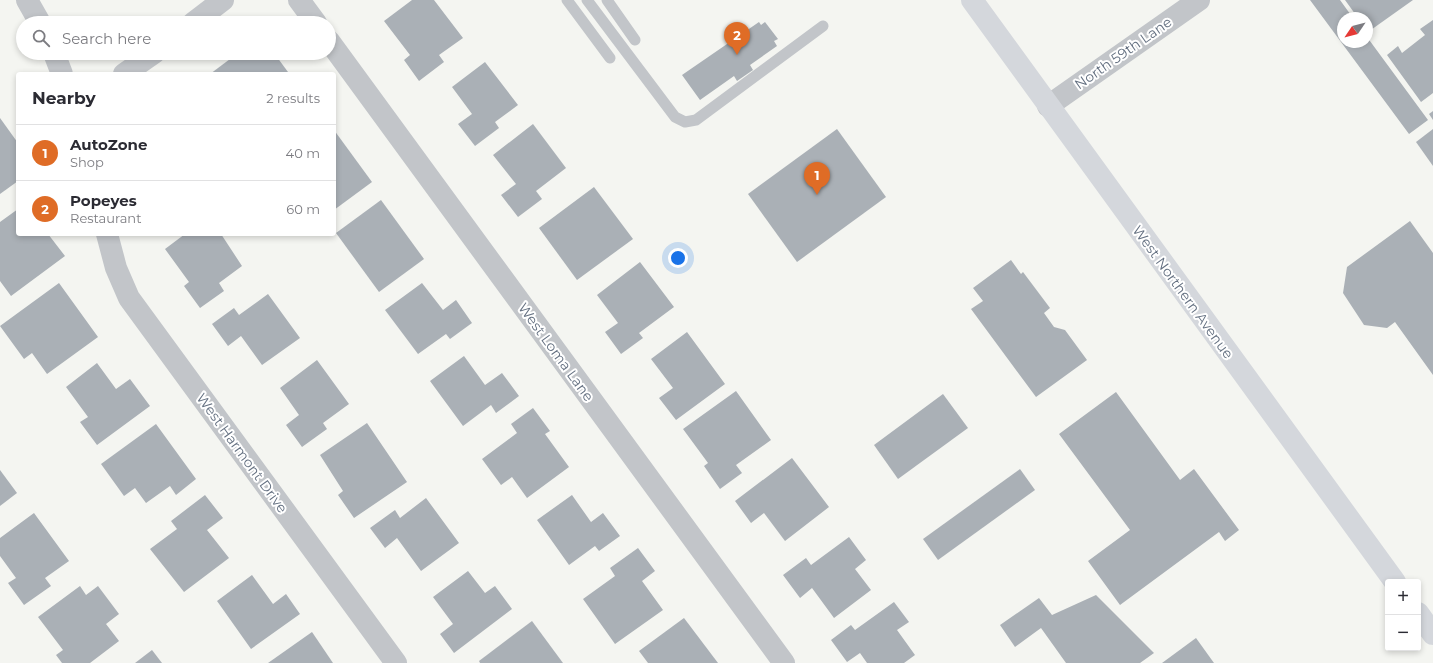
<!DOCTYPE html>
<html lang="en">
<head>
<meta charset="utf-8">
<style>
	:root { --surface:#fff; --page:#f7f7f7; --text:#2b2b33; --muted:#7c7c81; --line:#e1e1e2; --accent:#df6c26 }
	body { margin:0; font-family:Montserrat,sans-serif; background:var(--page); color:var(--text) }
	.controls { position:absolute; right:12px; bottom:12px; display:grid; overflow:hidden; border-radius:4px; box-shadow:0 2px 6px #0003 }
	.controls button { width:36px; height:36px; display:grid; place-items:center; padding:0; border:0; border-bottom:1px solid var(--line); background:var(--surface); color:var(--text); font:20px sans-serif }
	.compass { position:absolute; left:1337px; top:12px; width:36px; height:36px; border-radius:50%; background:var(--surface); box-shadow:0 2px 6px #0003; rotate:235deg }
	.you { position:absolute; left:678px; top:258px; width:14px; height:14px; margin:-10px; border:3px solid #fff; border-radius:50%; background:#1a73e8; box-shadow:0 0 0 6px #1a73e833 }
	.badge { display:grid; place-items:center; width:26px; height:26px; border-radius:50%; background:var(--accent); color:#fff; font-size:13px; font-weight:700 }
	.pin { position:absolute; translate:-50% -33px; filter:drop-shadow(0 1px 2px #0008) }
	.pin::after { content:''; position:absolute; top:21px; width:14px; height:12px; background:inherit; clip-path:polygon(0 0,100% 0,50% 100%) }
	.list { margin:0; padding:0; list-style:none }
	h2 { display:flex; justify-content:space-between; align-items:center; height:52px; margin:0; padding:0 16px; font-size:17px }
	h2 small { font-size:13px; font-weight:400; color:var(--muted) }
	.list li { display:grid; grid-template-columns:26px 1fr auto; gap:12px; align-items:center; box-sizing:border-box; height:56px; padding:0 16px; border-top:1px solid var(--line) }
	.list b { display:block; font-size:15px; white-space:nowrap }
	.list p { margin:0; font-size:13px; white-space:nowrap; color:var(--muted) }
	.list em { font-size:13px; font-style:normal; color:var(--muted) }
	.icon { flex:none; width:22px; height:22px; fill:none; stroke:currentColor; stroke-width:2; stroke-linecap:round; stroke-linejoin:round }
	.map { position:relative; flex:none; width:1433px; height:663px; overflow:hidden }
	.search { position:absolute; background:var(--surface); box-shadow:0 2px 6px #0003; left:16px; top:16px; width:320px; height:44px; display:flex; align-items:center; gap:10px; box-sizing:border-box; padding:0 14px; border-radius:22px; color:var(--muted); font-size:15px }
	.panel { position:absolute; background:var(--surface); box-shadow:0 2px 6px #0003; left:16px; top:72px; width:320px; height:164px; border-radius:4px }
	.map>svg:first-child { display:block }
</style>
</head>
<body>
<div class="map">
<svg width="1433" height="663" viewBox="0 0 1433 663">
	<rect width="100%" height="100%" fill="#f4f5f1"/>
	<!-- building -->
	<g fill="#aab0b6">
		<polygon points="412,0 434,0 463,38 439,55 444,62 419,81 404,60 410,55 384,21"/>
		<polygon points="1310,0 1340,0 1353,18 1343,18 1343,42 1367,42 1367,37 1428,120 1409,134"/>
		<polygon points="1345,0 1413,0 1368,32 1367,18 1358,18"/>
		<polygon points="1433,20 1433,93 1421,102 1387,55 1398,46 1402,53 1425,35 1420,29"/>
		<polygon points="759,22 761,25 765,22 778,39 774,41 777,46 750,65 753,70 737,81 734,76 700,100 682,75"/>
		<polygon points="238,53 274,53 288,72 285,74 210,74"/>
		<polygon points="485,62 518,105 495,122 499,128 475,146 458,124 472,114 452,87"/>
		<polygon points="1433,111 1433,120 1429,114"/>
		<polygon points="0,118 18,143 18,181 0,194"/>
		<polygon points="533,124 566,168 536,191 542,199 518,217 501,195 516,184 493,155"/>
		<polygon points="837,129 886,197 797,262 748,194"/>
		<polygon points="1433,129 1433,166 1416,142"/>
		<polygon points="334,130 372,182 334,210"/>
		<polygon points="594,187 633,239 577,280 539,228"/>
		<polygon points="381,200 424,259 379,292 336,233"/>
		<polygon points="18,209 18,234 48,234 65,256 11,296 0,281 0,222"/>
		<polygon points="1410,221 1433,253 1433,375 1395,322 1387,328 1364,325 1343,293 1347,267"/>
		<polygon points="185,234 221,234 242,266 219,283 224,291 200,308 184,286 189,282 165,249"/>
		<polygon points="1011,260 1021,274 1023,272 1050,308 1044,313 1054,327 1065,330 1087,360 1036,397 971,309 983,301 973,288"/>
		<polygon points="640,262 674,307 639,333 643,338 621,354 605,332 618,323 597,295"/>
		<polygon points="59,283 98,337 47,374 32,353 24,359 0,326"/>
		<polygon points="422,283 443,310 456,300 472,323 450,339 446,334 418,354 385,310"/>
		<polygon points="268,294 300,338 262,365 241,336 228,346 212,324 234,308 239,315"/>
		<polygon points="687,332 725,384 676,420 659,398 673,388 651,359"/>
		<polygon points="464,356 485,385 502,373 519,396 496,413 491,405 463,426 430,381"/>
		<polygon points="317,360 349,404 323,423 327,429 302,447 286,425 299,415 280,388"/>
		<polygon points="97,363 116,389 130,379 150,406 97,445 80,422 88,417 66,387"/>
		<polygon points="736,391 771,440 736,465 742,473 720,489 704,466 708,463 683,429"/>
		<polygon points="1116,392 1180,480 1194,469 1239,530 1225,541 1219,532 1120,605 1088,561 1130,530 1059,434"/>
		<polygon points="943,394 968,428 898,479 874,445"/>
		<polygon points="533,408 550,431 545,434 569,467 527,498 512,477 501,485 482,459 517,433 511,424"/>
		<polygon points="367,423 407,482 354,518 338,495 343,491 320,455"/>
		<polygon points="156,424 196,479 176,495 170,486 146,503 135,488 124,496 101,464"/>
		<polygon points="792,458 829,507 785,541 764,513 751,523 735,501"/>
		<polygon points="1020,469 1035,490 938,560 923,539"/>
		<polygon points="0,470 17,493 0,506"/>
		<polygon points="205,495 223,518 207,530 229,558 184,592 150,549 177,529 171,521"/>
		<polygon points="572,495 591,522 603,513 620,536 599,551 595,546 569,565 537,520"/>
		<polygon points="426,498 459,543 421,571 397,538 385,548 370,528 395,510 400,518"/>
		<polygon points="34,513 69,561 45,578 51,586 24,605 8,583 16,578 0,556 0,538"/>
		<polygon points="849,537 866,560 855,569 871,590 834,618 812,588 800,598 783,575 806,558 811,565"/>
		<polygon points="638,548 655,571 642,581 663,610 615,644 583,599 615,576 610,568"/>
		<polygon points="468,571 485,593 495,586 512,609 454,653 440,634 453,624 433,597"/>
		<polygon points="252,575 273,604 286,594 300,614 251,649 217,601"/>
		<polygon points="80,586 86,595 98,586 119,614 106,624 119,641 90,663 62,663 56,655 63,650 38,617"/>
		<polygon points="1096,595 1154,653 1140,663 1066,663 1041,628 1015,647 1000,625 1039,598 1052,615"/>
		<polygon points="894,602 909,622 897,630 915,655 904,663 867,663 860,653 847,662 831,640 851,625 855,630"/>
		<polygon points="684,618 718,663 648,663 639,651"/>
		<polygon points="532,621 563,663 480,663 479,661"/>
		<polygon points="312,632 333,663 268,663"/>
		<polygon points="1196,638 1214,663 1162,663"/>
		<polygon points="152,650 162,663 135,663"/>
	</g>
	<g fill="none" stroke-linecap="round" stroke-linejoin="round">
		<!-- lane -->
		<g stroke="#c2c5c9" stroke-width="11">
			<polyline points="567,0 610,58"/>
			<polyline points="587,0 675,117 685,122 696,120 823,26"/>
			<polyline points="607,0 635,40"/>
		</g>
		<!-- street -->
		<g stroke="#c2c5c9" stroke-width="22">
			<polyline points="27,0 40,23"/>
			<polyline points="299,0 316,23"/>
			<polyline points="193,23 223,0"/>
			<polyline points="329,41 784,663"/>
			<polyline points="54,53 62,74"/>
			<polyline points="124,74 154,53"/>
			<polyline points="1048,106 1199,0"/>
			<polyline points="107,234 116,268 129,298 396,663"/>
		</g>
		<!-- primary -->
		<g stroke="#d4d7dc" stroke-width="22">
			<polyline points="972,0 1395,582"/>
			<polyline points="1418,613 1433,634"/>
		</g>
	</g>
	<g text-anchor="middle" stroke-width="4" stroke-linejoin="round" paint-order="stroke">
		<!-- street labels -->
		<g font-size="14" fill="#647081" stroke="#fff">
			<text transform="translate(1123 53) rotate(-35)" y="5">North 59th Lane</text>
			<text transform="translate(1183 292) rotate(54)" y="5">West Northern Avenue</text>
			<text transform="translate(556 352) rotate(54)" y="5">West Loma Lane</text>
			<text transform="translate(242 453) rotate(54)" y="5">West Harmont Drive</text>
		</g>
	</g>
</svg>
<div class="controls">
<button>+</button>
<button>−</button>
</div>
<svg class="compass" viewBox="-18 -18 36 36"><path d="M0-13l5 13h-10z" fill="#e53935"/><path d="M0 13l5-13h-10z" fill="#7c7c81"/></svg>
<div class="you"></div>
<div class="pin badge" style="left:817px;top:195px">1</div>
<div class="pin badge" style="left:737px;top:55px">2</div>
<div class="search"><svg class="icon" aria-label="search" viewBox="0 0 24 24"><circle cx="10" cy="10" r="6"/><path d="M15 15l6 6"/></svg>Search here</div>
<section class="panel">
<h2>Nearby<small>2 results</small></h2>
<ul class="list">
<li><span class="badge">1</span><div><b>AutoZone</b><p>Shop</p></div><em>40 m</em></li>
<li><span class="badge">2</span><div><b>Popeyes</b><p>Restaurant</p></div><em>60 m</em></li>
</ul>
</section>
</div>
</body>
</html>
